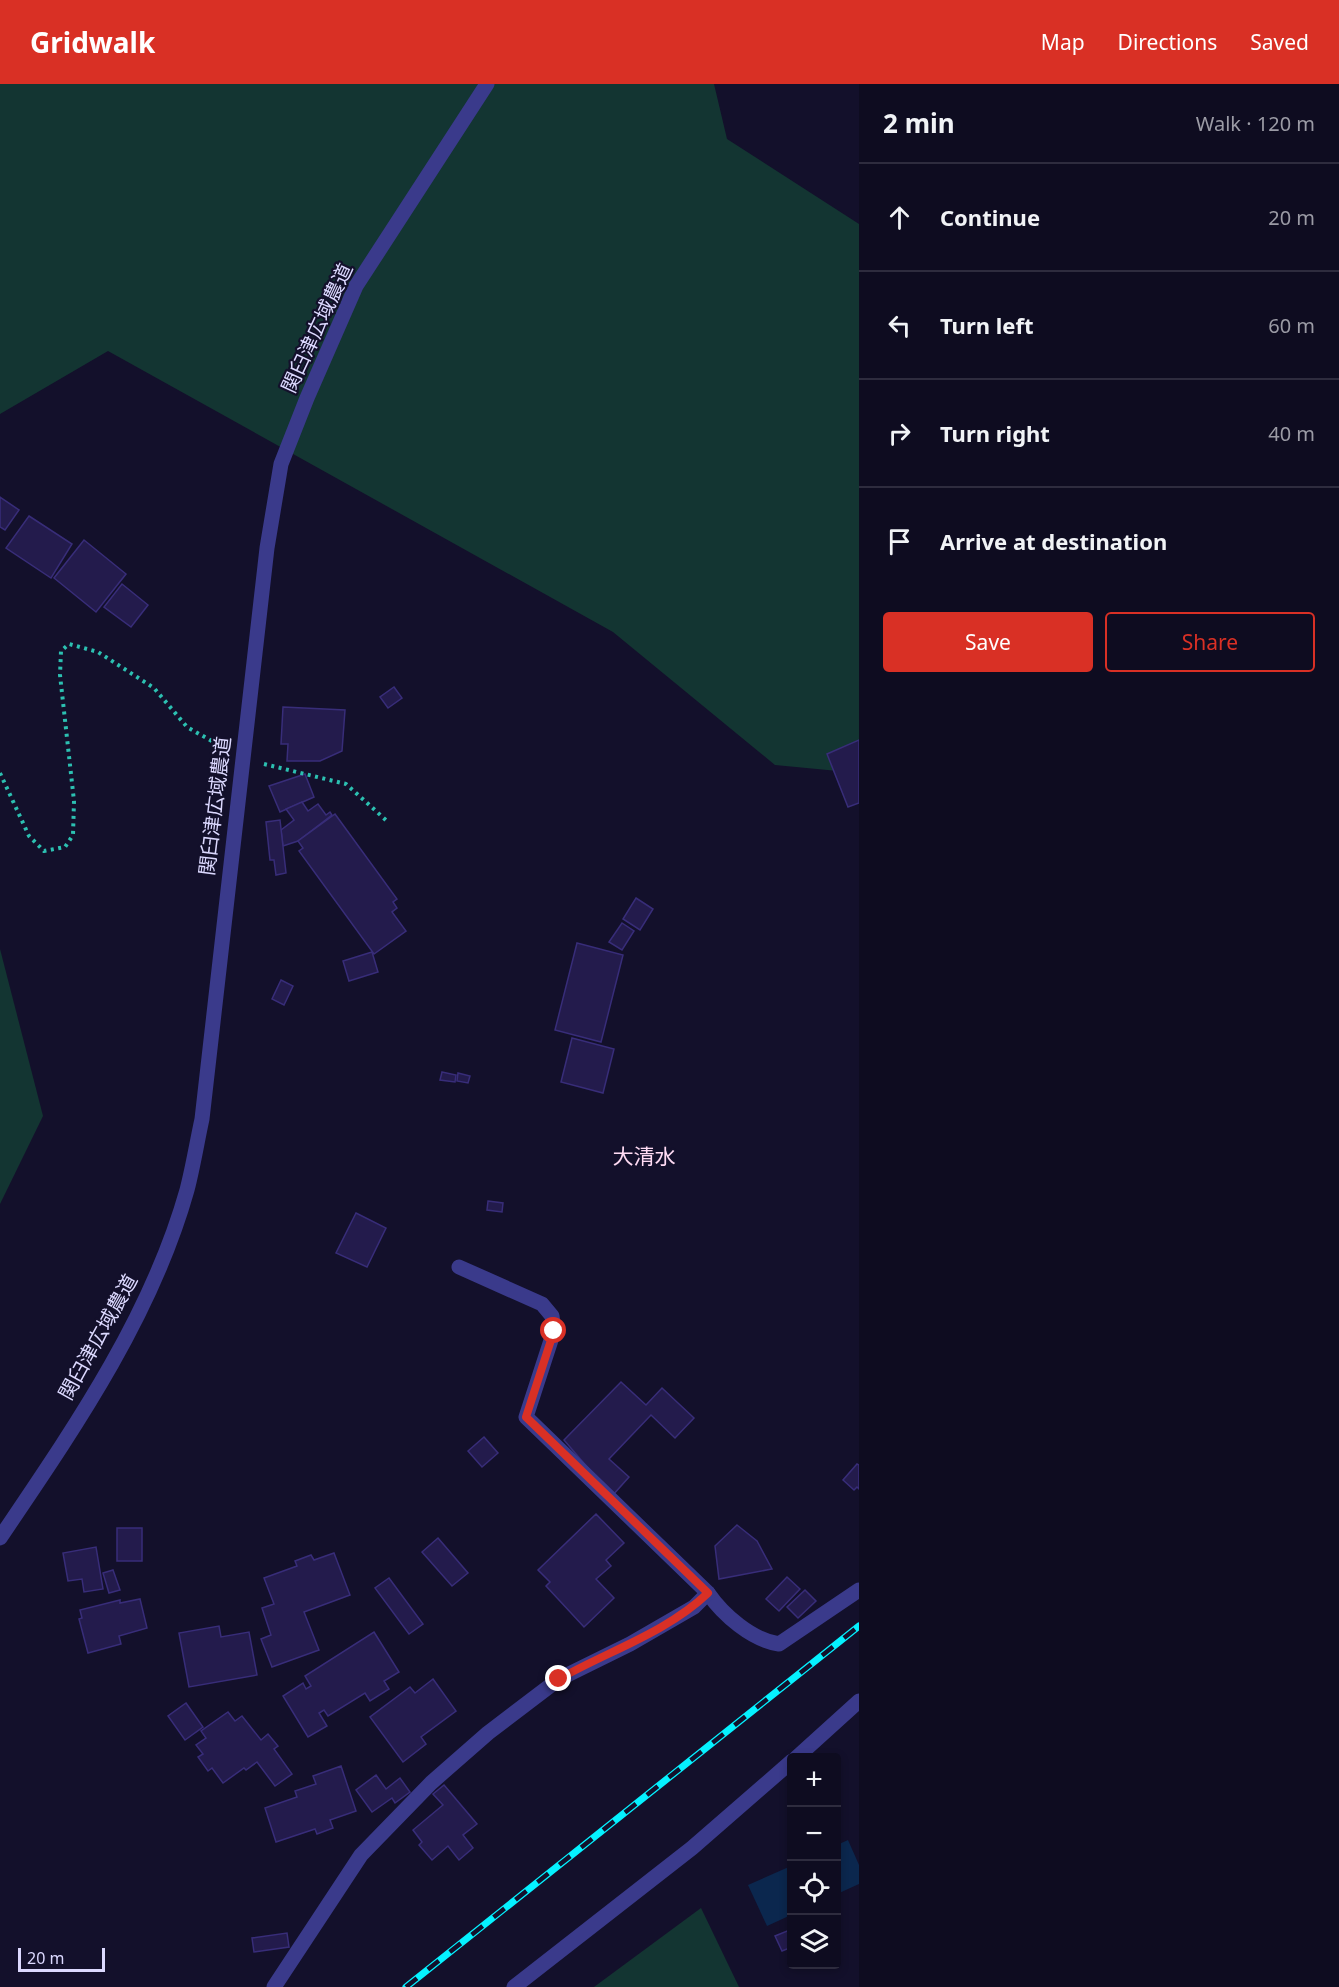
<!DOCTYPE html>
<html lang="en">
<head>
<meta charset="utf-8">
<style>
	:root { --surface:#0e0c20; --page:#1c1a2d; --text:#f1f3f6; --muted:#9b9ba5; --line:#2e2c3e; --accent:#d93025 }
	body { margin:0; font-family:"Noto Sans","Noto Sans JP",sans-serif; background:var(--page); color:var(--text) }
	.controls { position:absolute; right:18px; bottom:18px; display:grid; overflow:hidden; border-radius:6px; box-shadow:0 3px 9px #0003 }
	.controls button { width:54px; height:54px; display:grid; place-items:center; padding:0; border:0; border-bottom:2px solid var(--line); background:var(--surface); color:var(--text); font:30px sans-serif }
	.scale { position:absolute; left:18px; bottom:15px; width:87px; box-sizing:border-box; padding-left:6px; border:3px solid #dcd9ff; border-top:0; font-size:16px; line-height:21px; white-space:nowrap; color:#dcd9ff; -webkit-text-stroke:4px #13102b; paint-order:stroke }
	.stop { position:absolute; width:18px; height:18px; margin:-14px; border:4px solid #d93025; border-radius:50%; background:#fff }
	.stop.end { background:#d93025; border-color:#fff; box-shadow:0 2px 6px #0008 }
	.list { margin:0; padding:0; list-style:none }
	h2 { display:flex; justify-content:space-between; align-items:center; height:78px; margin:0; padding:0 24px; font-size:26px }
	h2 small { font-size:20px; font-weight:400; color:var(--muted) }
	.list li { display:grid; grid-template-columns:39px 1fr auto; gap:18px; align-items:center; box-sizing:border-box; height:108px; padding:0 24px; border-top:2px solid var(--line) }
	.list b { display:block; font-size:22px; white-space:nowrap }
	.list em { font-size:20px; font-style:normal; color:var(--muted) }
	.actions { display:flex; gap:12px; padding:18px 24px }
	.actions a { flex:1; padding:14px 0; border:2px solid var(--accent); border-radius:6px; text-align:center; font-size:21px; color:var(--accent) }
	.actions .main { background:var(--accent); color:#fff }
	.icon { flex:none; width:33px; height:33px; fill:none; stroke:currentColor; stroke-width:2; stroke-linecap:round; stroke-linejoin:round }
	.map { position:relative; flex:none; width:859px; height:1903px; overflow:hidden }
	header { display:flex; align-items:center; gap:36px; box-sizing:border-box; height:84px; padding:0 30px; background:var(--accent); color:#fff }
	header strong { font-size:28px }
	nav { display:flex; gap:33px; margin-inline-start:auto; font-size:21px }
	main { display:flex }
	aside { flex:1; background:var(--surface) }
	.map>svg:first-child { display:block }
</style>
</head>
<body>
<header>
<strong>Gridwalk</strong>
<nav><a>Map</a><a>Directions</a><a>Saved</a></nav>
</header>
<main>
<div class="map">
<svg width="859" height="1903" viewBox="0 0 859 1903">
	<rect width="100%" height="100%" fill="#13102b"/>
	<!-- green -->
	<g fill="#133532">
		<polygon points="0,0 714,0 727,55 859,140 859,689 775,681 613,548 108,267 0,330"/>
		<polygon points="0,865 43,1032 0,1120"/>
		<polygon points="701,1824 739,1903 594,1903"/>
	</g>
	<!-- water -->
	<g fill="#0b274e">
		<polygon points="848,1756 859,1781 859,1800 837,1810 837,1761"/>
		<polygon points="791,1782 791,1831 767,1842 748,1801"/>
	</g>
	<!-- building -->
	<g fill="#231b4c" stroke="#382d79" stroke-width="1.5">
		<polygon points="0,413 19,426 5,446 0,443"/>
		<polygon points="29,432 72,460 51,494 6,464"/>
		<polygon points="84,456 126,490 96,528 54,494"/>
		<polygon points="122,500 148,521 131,543 104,523"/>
		<polygon points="394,603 402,614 388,624 380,613"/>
		<polygon points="283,623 345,626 342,667 320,677 287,677 288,660 281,660"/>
		<polygon points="859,656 859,719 848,723 827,670"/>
		<polygon points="305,690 314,713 280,728 269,702"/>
		<polygon points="302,718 308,727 318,720 326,731 330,728 332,731 298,757 283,762 281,746 294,736 286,725"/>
		<polygon points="335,730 397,815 393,818 397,824 392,828 406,847 374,870 299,767 303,764 298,757"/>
		<polygon points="280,736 286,789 276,791 274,776 270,776 266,738"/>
		<polygon points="636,814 653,825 640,846 623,835"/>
		<polygon points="622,839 634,847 622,866 609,858"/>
		<polygon points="577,859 623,871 601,958 555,946"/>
		<polygon points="372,868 378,888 349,897 343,877"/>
		<polygon points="281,896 293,902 284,921 272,915"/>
		<polygon points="572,954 614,965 603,1009 561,998"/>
		<polygon points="442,988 456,991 455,998 440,996"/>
		<polygon points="458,989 470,992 468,999 457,997"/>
		<polygon points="488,1117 503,1119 502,1128 487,1126"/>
		<polygon points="356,1129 386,1144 367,1183 336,1169"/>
		<polygon points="621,1298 646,1321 662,1304 694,1334 675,1354 651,1331 609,1375 629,1393 612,1412 564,1356"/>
		<polygon points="484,1353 498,1369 482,1383 468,1367"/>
		<polygon points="857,1380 859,1381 859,1405 857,1403 854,1406 843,1396"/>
		<polygon points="596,1430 624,1459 606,1476 611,1482 596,1495 614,1514 584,1543 546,1502 550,1498 538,1486"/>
		<polygon points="737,1441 757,1457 772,1485 719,1495 715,1462"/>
		<rect x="117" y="1444" width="25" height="33"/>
		<polygon points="438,1454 468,1489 452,1502 422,1468"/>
		<polygon points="96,1463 103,1505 84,1508 82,1495 68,1497 63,1469"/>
		<polygon points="334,1469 350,1511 304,1528 319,1566 272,1583 261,1555 271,1551 262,1524 274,1520 264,1494 297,1482 295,1477 311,1471 314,1476"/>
		<polygon points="113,1486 120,1506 109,1509 103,1489"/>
		<polygon points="787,1493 800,1505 779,1527 766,1515"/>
		<polygon points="389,1494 423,1540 409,1550 375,1504"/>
		<polygon points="805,1506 816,1517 798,1534 787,1523"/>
		<polygon points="140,1515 147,1544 119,1552 121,1560 88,1569 79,1535 82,1534 80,1526 120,1516 120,1519"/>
		<polygon points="219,1542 221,1553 249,1548 257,1591 189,1603 179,1549"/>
		<polygon points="374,1548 399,1588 384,1597 389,1605 370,1617 365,1609 328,1632 324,1626 319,1629 327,1642 308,1653 283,1612 303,1599 306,1605 311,1602 305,1592"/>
		<polygon points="433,1595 456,1627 421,1653 426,1660 403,1678 370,1633 410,1603 415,1609"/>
		<polygon points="186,1619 203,1643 185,1656 168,1632"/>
		<polygon points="228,1628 235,1637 242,1632 261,1656 268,1650 278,1662 274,1665 292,1690 275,1702 257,1678 246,1686 244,1684 223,1699 212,1684 208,1687 198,1673 203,1670 196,1661 206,1654 201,1647"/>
		<polygon points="341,1682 356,1727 330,1736 333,1744 317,1750 315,1745 276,1758 265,1724 297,1713 295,1707 316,1700 313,1692"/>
		<polygon points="376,1691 386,1705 400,1694 410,1708 395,1719 392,1714 372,1728 356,1706"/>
		<polygon points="444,1701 477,1740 463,1751 473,1764 459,1776 448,1762 432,1776 419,1761 422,1758 413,1746 443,1721 433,1710"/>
		<polygon points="792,1845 792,1863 782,1867 775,1852"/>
		<polygon points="287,1849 289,1863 254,1868 252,1854"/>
	</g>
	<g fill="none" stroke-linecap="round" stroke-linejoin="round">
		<!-- path -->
		<g stroke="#2cc0b1" stroke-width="4" stroke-dasharray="3 4.5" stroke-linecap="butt">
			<polyline points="264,680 346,700 387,737"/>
			<polyline points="0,689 29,752 44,767 65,763 73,751 74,717 60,591 61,567 69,560 98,568 154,604 187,643 224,664"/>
		</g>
		<!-- minor -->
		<g stroke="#3a3a8b" stroke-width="15">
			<path d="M459,1183L542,1220L552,1232L554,1247L526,1333L708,1509C723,1531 752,1556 779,1560L859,1506"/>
			<polyline points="274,1903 361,1771 431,1699 488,1649 559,1595 630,1560 694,1523 708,1509"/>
		</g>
		<!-- tertiary -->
		<g stroke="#3a3a8b" stroke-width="15">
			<path d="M0,1454C73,1346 151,1234 187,1106C193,1083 197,1058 202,1035L267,464L281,380L307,314L356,202L487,0"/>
			<polyline points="796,1674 859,1617"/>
			<polyline points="514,1903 692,1764 792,1677"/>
		</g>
		<!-- rail casing -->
		<g stroke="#05f1ff" stroke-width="7">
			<polyline id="rail" points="406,1903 859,1542"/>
		</g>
		<!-- rail -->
		<use href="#rail" stroke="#13102b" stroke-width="4.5" stroke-dasharray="14" stroke-linecap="butt"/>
	</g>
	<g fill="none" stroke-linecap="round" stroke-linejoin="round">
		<!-- route -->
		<path stroke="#d93025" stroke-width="8" d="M554,1247L526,1333L708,1509C666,1549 608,1567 559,1595"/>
	</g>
	<g text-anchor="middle" stroke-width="4.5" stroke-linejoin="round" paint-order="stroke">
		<!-- street labels -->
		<g font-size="20" fill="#dcd9ff" stroke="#13102b">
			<text transform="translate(317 244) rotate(-65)" y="7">関臼津広域農道</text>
			<text transform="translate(215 722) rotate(-83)" y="7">関臼津広域農道</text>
			<text transform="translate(98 1253) rotate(-61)" y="7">関臼津広域農道</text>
		</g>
		<!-- neighbourhood labels -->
		<g font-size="21" fill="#ffdbf4" stroke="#13102b">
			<text x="644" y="1080">大清水</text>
		</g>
	</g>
</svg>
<div class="controls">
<button>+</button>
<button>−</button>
<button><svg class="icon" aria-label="locate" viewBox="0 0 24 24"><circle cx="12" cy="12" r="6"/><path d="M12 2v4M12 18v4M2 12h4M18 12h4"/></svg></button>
<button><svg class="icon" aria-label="layers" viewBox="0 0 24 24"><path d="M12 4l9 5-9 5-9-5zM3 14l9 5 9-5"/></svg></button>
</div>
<div class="scale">20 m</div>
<div class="stop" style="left:554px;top:1247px"></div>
<div class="stop end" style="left:559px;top:1595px"></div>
</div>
<aside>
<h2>2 min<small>Walk · 120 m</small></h2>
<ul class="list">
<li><svg class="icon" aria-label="ahead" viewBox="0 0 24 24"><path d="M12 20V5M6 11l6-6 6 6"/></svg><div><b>Continue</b></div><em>20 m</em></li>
<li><svg class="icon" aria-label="left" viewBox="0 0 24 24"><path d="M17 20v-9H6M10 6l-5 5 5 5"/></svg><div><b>Turn left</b></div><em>60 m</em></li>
<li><svg class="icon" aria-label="right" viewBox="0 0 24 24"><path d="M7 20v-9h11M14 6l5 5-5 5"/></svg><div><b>Turn right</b></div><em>40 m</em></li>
<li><svg class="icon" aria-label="arrive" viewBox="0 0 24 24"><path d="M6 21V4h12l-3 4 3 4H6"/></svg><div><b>Arrive at destination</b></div></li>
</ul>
<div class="actions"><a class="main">Save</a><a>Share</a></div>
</aside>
</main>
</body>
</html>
